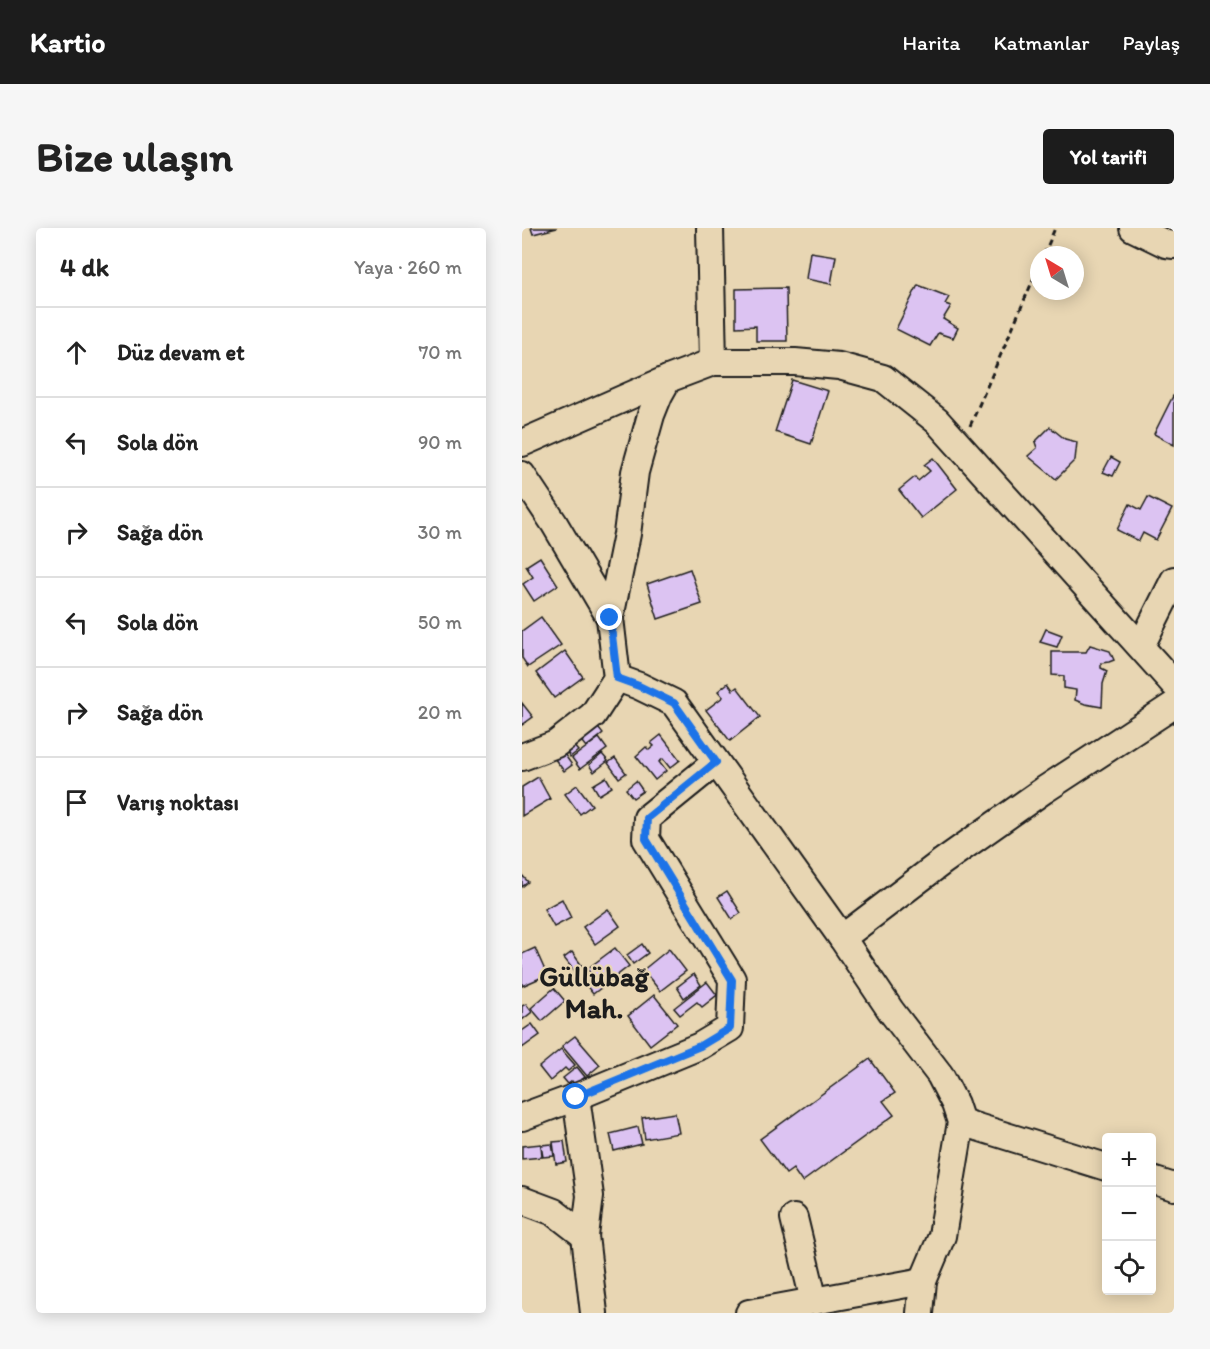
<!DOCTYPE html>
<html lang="tr">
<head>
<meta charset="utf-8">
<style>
	:root { --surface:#fff; --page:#f6f6f6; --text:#222; --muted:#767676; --line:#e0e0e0; --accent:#1c1c1c }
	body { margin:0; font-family:Itim,sans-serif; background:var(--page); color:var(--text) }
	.controls { position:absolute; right:18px; bottom:18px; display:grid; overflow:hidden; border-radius:6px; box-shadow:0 3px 15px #0003 }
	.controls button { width:54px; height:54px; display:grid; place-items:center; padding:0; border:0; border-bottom:2px solid var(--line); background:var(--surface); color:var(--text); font:30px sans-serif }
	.compass { position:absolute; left:508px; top:18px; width:54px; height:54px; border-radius:50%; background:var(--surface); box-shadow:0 3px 15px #0003; rotate:322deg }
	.stop { position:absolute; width:18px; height:18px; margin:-14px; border:4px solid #1a73e8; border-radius:50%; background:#fff }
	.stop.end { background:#1a73e8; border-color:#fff; box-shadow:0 2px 6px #0008 }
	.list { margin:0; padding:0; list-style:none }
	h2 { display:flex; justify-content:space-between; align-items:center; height:78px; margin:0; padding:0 24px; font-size:26px }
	h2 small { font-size:20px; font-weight:400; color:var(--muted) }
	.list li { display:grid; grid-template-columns:39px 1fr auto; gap:18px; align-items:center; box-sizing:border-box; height:90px; padding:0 24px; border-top:2px solid var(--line) }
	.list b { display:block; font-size:22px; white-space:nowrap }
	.list em { font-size:20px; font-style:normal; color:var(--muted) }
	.icon { flex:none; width:33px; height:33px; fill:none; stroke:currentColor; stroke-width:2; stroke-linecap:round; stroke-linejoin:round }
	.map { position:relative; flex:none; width:652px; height:1085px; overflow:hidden; border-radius:6px }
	header { display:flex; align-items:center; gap:36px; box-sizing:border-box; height:84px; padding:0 30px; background:var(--accent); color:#fff }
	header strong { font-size:28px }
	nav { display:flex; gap:33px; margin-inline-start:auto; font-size:21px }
	.intro { display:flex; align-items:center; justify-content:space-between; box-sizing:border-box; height:144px; padding:0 36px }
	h1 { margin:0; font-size:42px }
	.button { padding:15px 27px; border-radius:6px; background:var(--accent); color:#fff; font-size:21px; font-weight:700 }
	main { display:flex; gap:36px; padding:0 36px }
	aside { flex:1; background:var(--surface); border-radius:6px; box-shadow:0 3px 15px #0003 }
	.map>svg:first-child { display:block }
</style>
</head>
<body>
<header>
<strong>Kartio</strong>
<nav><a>Harita</a><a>Katmanlar</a><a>Paylaş</a></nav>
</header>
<div class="intro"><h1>Bize ulaşın</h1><a class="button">Yol tarifi</a></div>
<main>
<aside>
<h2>4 dk<small>Yaya · 260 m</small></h2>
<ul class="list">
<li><svg class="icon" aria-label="ahead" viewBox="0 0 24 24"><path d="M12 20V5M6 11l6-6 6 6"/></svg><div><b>Düz devam et</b></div><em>70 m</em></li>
<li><svg class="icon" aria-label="left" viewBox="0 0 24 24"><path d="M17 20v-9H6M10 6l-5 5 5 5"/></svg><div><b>Sola dön</b></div><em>90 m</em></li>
<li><svg class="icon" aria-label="right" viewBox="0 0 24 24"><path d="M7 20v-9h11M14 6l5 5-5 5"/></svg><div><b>Sağa dön</b></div><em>30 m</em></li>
<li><svg class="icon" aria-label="left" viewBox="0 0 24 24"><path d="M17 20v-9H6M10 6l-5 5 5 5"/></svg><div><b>Sola dön</b></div><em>50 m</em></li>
<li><svg class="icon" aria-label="right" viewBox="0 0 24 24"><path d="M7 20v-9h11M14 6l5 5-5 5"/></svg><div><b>Sağa dön</b></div><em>20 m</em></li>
<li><svg class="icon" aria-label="arrive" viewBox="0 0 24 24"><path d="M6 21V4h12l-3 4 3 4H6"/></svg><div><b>Varış noktası</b></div></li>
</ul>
</aside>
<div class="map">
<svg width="652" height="1085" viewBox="0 0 652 1085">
	<rect width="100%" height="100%" fill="#e8d6b3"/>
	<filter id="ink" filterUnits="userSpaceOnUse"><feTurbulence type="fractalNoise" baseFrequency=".0167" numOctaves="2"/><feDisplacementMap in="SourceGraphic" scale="12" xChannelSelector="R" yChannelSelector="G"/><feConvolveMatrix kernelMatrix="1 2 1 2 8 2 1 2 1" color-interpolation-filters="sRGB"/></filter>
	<g filter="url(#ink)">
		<!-- building -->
		<g fill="#dcc3f2" stroke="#1c1c1c" stroke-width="1.5">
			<polygon points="9,0 35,0 11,6"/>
			<polygon points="288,24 314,28 309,56 284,51"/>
			<polygon points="396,57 427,69 423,76 429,78 421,91 436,100 431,110 416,105 408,118 374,101"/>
			<polygon points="264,60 265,113 234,113 234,98 214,99 214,61"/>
			<polygon points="270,152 306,163 289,216 253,204"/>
			<polygon points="651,168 652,169 652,217 632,206"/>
			<polygon points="528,199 543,211 555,214 553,232 534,251 506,228 515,220 513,214"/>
			<polygon points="589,229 598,234 591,248 581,244"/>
			<polygon points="411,230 435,261 399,290 377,262 393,249 396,253 408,243 402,237"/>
			<polygon points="626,269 650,281 634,312 621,305 617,313 595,302 608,276 619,282"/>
			<polygon points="18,329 36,357 12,373 1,356 11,349 4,338"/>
			<polygon points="168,341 180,376 136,391 125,356"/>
			<polygon points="19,389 39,417 6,439 0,430 0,403"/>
			<polygon points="524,401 540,407 535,419 518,414"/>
			<polygon points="568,417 588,423 592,432 587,434 579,435 579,440 585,443 581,456 580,479 563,476 553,472 554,462 542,460 542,448 530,447 530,424 564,424"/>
			<polygon points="43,423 61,449 32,470 14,445"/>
			<polygon points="206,455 211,462 215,459 238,489 208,513 184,482 201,469 196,463"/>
			<polygon points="0,475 11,489 0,497"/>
			<polygon points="73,496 81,506 64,519 56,509"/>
			<polygon points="139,507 158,532 148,540 141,531 137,534 144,543 133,552 114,528 124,519 127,522 132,518 129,515"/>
			<polygon points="77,510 85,521 58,541 50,530"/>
			<polygon points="50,516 56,523 48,529 43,521"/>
			<polygon points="40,523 50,537 42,543 32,530"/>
			<polygon points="80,526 86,533 72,544 67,537"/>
			<polygon points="93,530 104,545 97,550 86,535"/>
			<polygon points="16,549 28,571 0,588 0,559"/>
			<polygon points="84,549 90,559 77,567 71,557"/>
			<polygon points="114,553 121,563 111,570 104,561"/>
			<polygon points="55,557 70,577 58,586 43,566"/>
			<polygon points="0,647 6,654 0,659"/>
			<polygon points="205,663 219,685 210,691 196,669"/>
			<polygon points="40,671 49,690 32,699 22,681"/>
			<polygon points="86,681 98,698 73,716 61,699"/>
			<polygon points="120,716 126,725 111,736 105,727"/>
			<polygon points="13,720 25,747 0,758 0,726"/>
			<polygon points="93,720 107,738 71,766 63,756 72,749 65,741"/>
			<polygon points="147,721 164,743 138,763 121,742"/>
			<polygon points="50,724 60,738 53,744 42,730"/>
			<polygon points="172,746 179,757 162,770 155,759"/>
			<polygon points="185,754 195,767 180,779 175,774 158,787 152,780"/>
			<polygon points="32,760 43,773 20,793 9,780"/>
			<polygon points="132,767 155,796 128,817 106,788"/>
			<polygon points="4,776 10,784 0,792 0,778"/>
			<polygon points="10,796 18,807 0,820 0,803"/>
			<polygon points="53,808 78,837 65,848 40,818"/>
			<polygon points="39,821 53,837 46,843 43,840 28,853 17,839"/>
			<polygon points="348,831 373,865 361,873 372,887 280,954 271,941 264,946 238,911"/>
			<polygon points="55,839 63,849 53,857 50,853 46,856 41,850"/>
			<polygon points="153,885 157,905 123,911 120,890"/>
			<polygon points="116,899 120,916 92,923 88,906"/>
			<polygon points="42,913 45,934 34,936 31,914"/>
			<polygon points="19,916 20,929 0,931 0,918"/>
			<polygon points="30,916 32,928 21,929 19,917"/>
		</g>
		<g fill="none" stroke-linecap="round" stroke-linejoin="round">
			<!-- minor casing -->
			<g stroke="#1c1c1c" stroke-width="30">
				<g id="minor">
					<polyline points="188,0 191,134"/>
					<polyline points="611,0 644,16 652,17"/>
					<polyline points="0,215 146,151"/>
					<polyline points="0,247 32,295 88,390 95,450 71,487 34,516 0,529"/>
					<polyline points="88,390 105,306 113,244 129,187 137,167 146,151 191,134 273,134 317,138 361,150 415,193 652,456"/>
					<polyline points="619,418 652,352"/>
					<polyline points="95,450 117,458 152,475 320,710 369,783 418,847 433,876 439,894 420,1008 401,1053 398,1085"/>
					<polyline points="320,710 420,634 522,562 652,477"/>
					<polyline points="54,869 68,968 63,1008 72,1085"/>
					<polyline points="0,889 54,869 178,818 208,800 210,751 124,611 125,590 194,534"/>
					<polyline points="439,894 584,939"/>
					<polyline points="630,952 652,959"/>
					<polyline points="0,972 32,984 63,1008"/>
					<polyline points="272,990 292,1073"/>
					<polyline points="227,1085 401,1053"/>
				</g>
			</g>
			<!-- path -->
			<g stroke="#1c1c1c" stroke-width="3" stroke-dasharray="6 4.5" stroke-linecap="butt">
				<polyline points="522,27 533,0"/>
				<polyline points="448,198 517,38"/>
			</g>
			<!-- minor -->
			<use href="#minor" stroke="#e8d6b3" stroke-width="26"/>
		</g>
	</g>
	<g fill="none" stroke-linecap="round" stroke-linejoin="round" filter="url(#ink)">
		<!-- route -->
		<polyline stroke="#1a73e8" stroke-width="8" points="54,869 178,818 208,800 210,752 124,611 125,590 194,534 152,475 117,458 95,450 88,390"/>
	</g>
	<g text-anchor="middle" stroke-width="4.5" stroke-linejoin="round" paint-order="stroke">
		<!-- district labels -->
		<g font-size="28" font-weight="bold" fill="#1c1c1c" stroke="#e8d6b3">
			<text x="72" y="758">Güllübağ<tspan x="72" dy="32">Mah.</tspan></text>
		</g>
	</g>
</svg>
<div class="controls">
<button>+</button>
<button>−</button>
<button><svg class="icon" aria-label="locate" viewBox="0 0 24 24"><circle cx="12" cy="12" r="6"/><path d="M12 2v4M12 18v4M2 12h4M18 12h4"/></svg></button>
</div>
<svg class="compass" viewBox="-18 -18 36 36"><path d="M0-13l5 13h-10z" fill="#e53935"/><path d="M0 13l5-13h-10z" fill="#767676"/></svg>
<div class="stop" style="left:54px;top:869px"></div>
<div class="stop end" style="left:88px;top:390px"></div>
</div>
</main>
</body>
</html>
